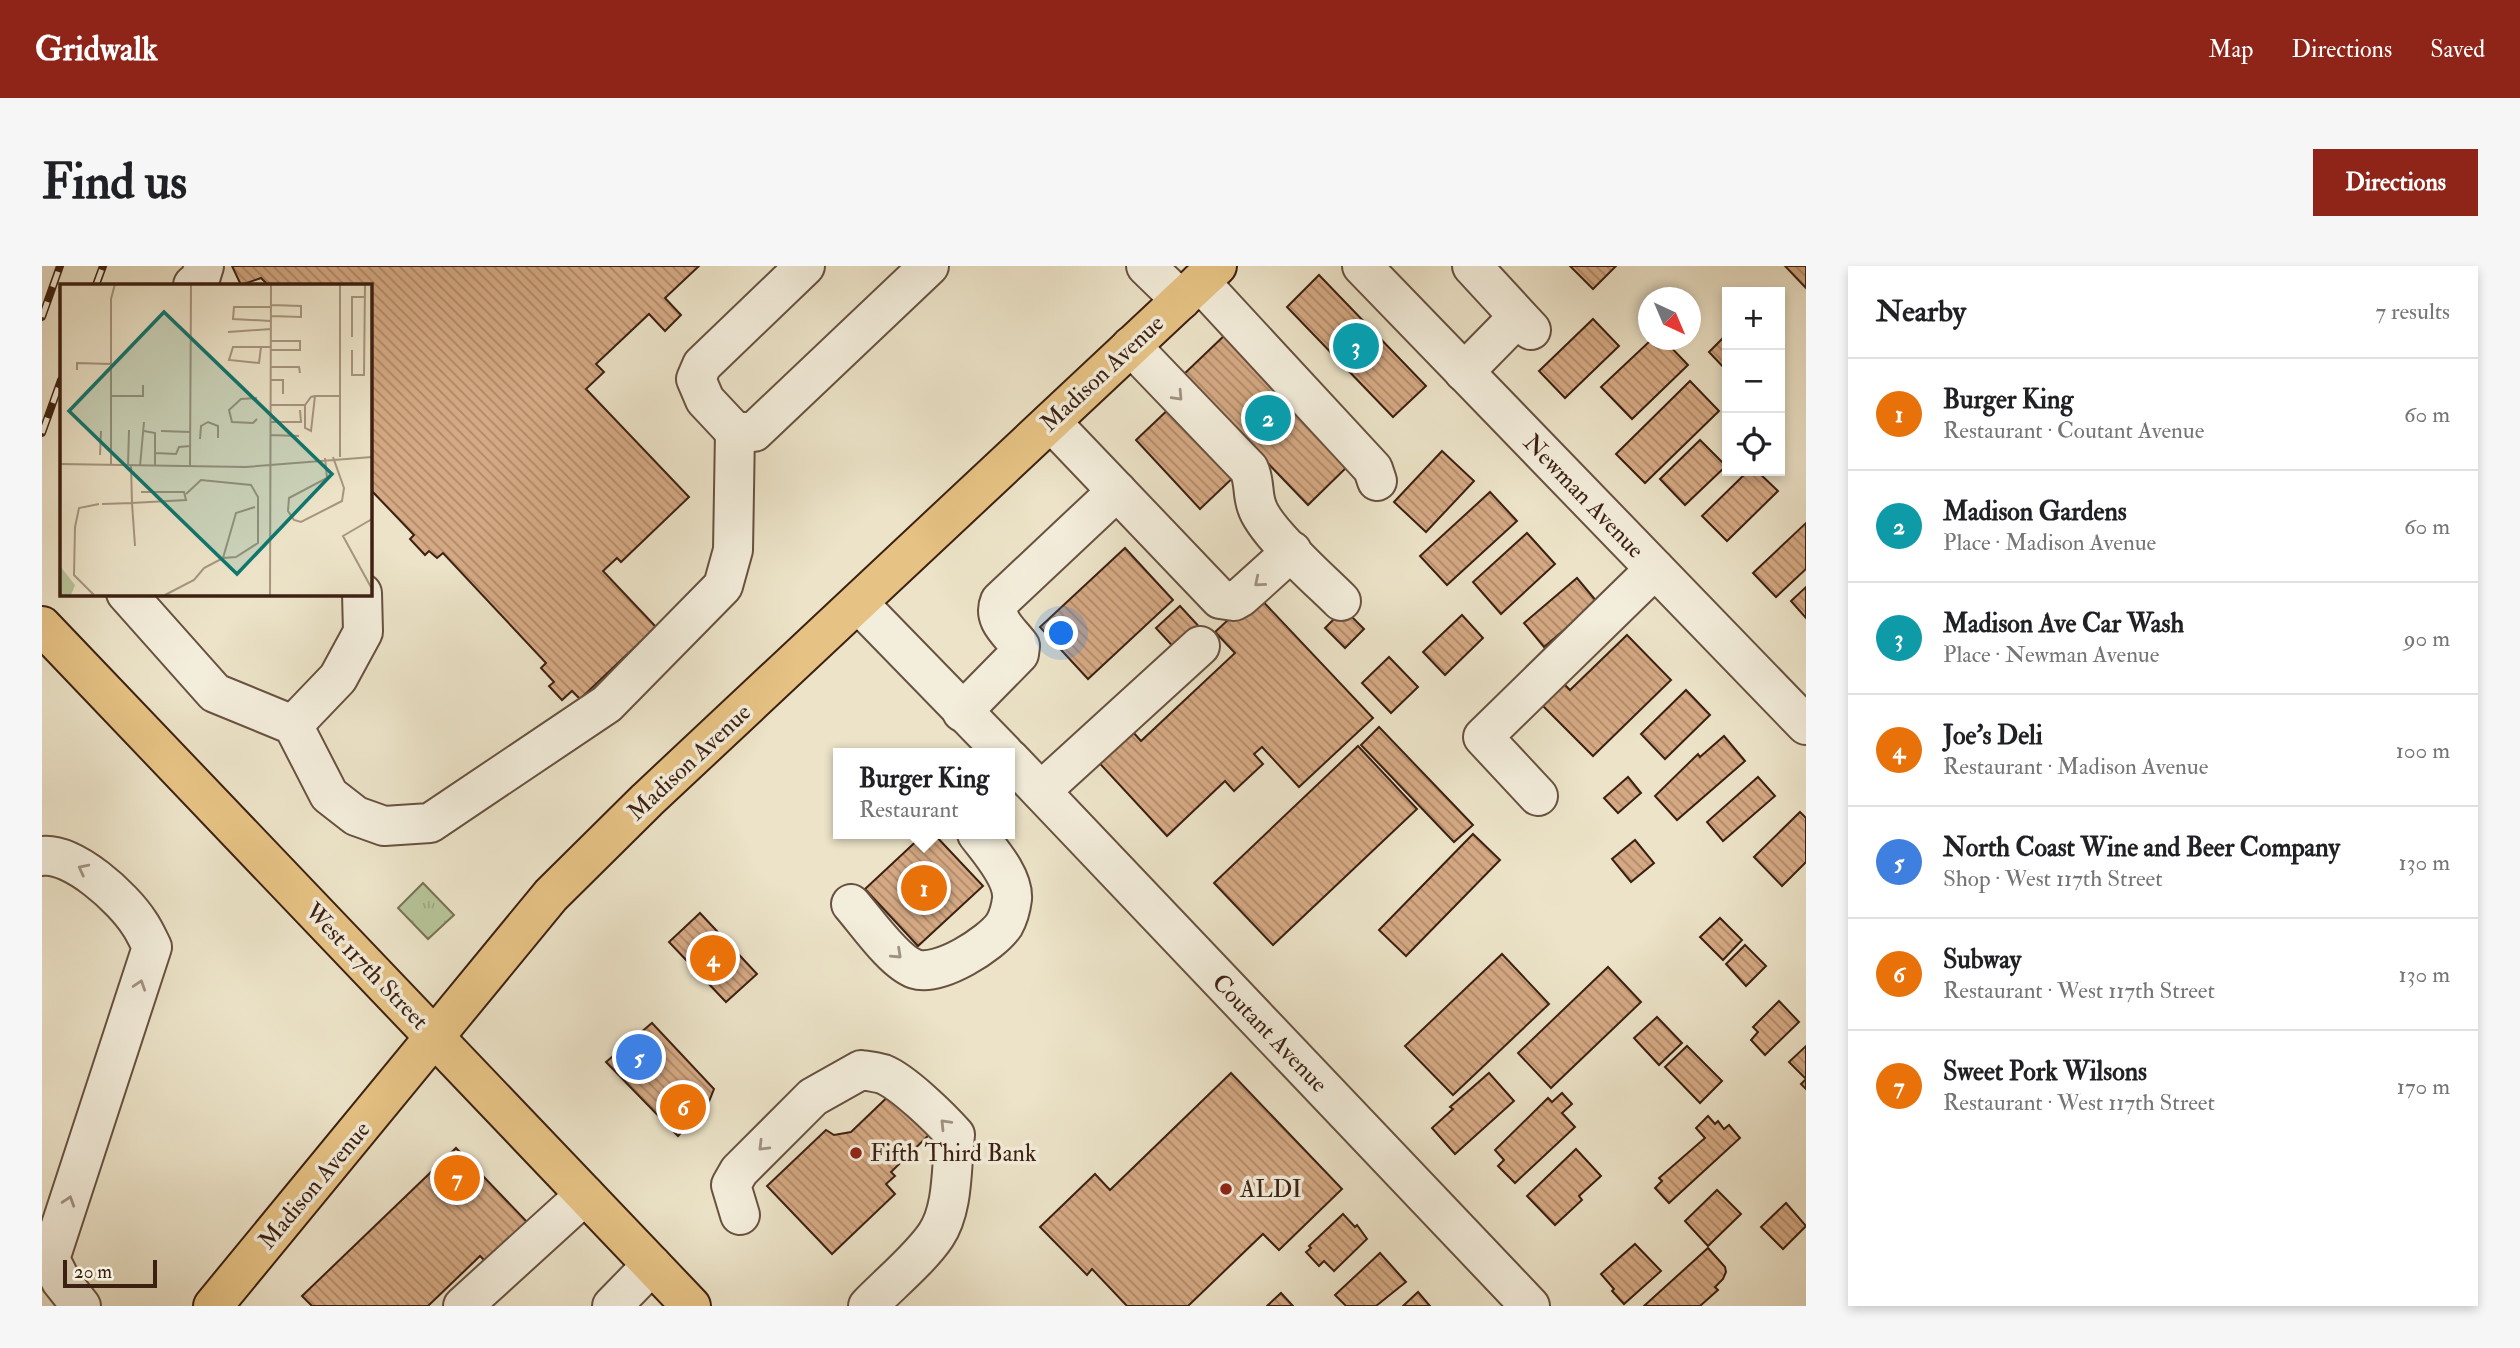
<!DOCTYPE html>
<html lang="en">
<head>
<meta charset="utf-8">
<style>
	:root { --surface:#fff; --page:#f6f6f6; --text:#202124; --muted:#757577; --line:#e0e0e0; --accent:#8f2418 }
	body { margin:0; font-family:"IM FELL Double Pica",serif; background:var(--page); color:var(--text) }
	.controls { position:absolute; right:21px; top:21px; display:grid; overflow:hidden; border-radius:0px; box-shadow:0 4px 10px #0003 }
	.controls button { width:63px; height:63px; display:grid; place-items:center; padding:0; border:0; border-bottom:2px solid var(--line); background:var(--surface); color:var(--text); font:35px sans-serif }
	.compass { position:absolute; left:1596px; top:21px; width:63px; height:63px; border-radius:50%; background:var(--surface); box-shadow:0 4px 10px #0003; rotate:136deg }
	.scale { position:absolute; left:21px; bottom:18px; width:94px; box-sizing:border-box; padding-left:7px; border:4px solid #3c2012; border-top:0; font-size:19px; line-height:24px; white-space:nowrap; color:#3c2012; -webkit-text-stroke:5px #f3eddb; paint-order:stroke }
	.you { position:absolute; left:1020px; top:368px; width:24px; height:24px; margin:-18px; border:5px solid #fff; border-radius:50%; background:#1a73e8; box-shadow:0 0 0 10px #1a73e833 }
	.badge { display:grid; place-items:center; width:46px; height:46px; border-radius:50%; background:var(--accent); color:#fff; font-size:23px; font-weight:700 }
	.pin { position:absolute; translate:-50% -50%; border:4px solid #fff; box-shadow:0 2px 7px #0006 }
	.popup { position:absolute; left:791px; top:482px; width:182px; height:91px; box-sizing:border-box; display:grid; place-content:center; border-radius:0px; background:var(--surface); filter:drop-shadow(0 2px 5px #0005); font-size:23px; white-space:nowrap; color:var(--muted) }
	.popup b { font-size:26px; color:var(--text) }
	.popup::after { content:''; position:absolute; left:50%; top:100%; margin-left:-14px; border:14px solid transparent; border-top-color:var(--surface) }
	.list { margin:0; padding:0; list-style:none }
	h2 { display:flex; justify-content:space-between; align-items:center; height:91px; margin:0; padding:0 28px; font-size:30px }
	h2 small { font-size:23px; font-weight:400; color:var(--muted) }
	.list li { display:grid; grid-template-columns:46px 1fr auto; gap:21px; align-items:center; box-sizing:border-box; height:112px; padding:0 28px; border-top:2px solid var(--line) }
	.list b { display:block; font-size:26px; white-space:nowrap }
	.list p { margin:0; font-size:23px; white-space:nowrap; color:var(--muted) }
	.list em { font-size:23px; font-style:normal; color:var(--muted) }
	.icon { flex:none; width:38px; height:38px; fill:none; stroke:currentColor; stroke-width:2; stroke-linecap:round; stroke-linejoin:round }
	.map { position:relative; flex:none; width:1764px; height:1040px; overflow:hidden; border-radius:0px }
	header { display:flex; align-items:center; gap:42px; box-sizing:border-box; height:98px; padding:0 35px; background:var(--accent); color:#fff }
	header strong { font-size:33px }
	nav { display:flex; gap:38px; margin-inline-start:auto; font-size:24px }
	.intro { display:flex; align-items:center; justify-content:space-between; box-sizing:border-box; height:168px; padding:0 42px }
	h1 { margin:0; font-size:49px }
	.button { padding:18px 32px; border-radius:0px; background:var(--accent); color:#fff; font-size:24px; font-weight:700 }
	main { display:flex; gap:42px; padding:0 42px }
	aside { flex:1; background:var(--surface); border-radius:0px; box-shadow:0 4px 10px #0003 }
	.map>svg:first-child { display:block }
</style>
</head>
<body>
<header>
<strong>Gridwalk</strong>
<nav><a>Map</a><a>Directions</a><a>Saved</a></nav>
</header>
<div class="intro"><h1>Find us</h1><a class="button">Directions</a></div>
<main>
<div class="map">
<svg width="1764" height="1040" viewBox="0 0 1764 1040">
	<defs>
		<pattern id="park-tufts" width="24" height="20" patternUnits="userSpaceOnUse" patternTransform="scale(1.75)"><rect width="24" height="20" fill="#b6c498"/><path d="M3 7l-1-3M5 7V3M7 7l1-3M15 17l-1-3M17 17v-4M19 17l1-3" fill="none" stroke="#9da882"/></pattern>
		<pattern id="building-back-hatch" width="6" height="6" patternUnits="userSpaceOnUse" patternTransform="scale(1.75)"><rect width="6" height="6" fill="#d5a983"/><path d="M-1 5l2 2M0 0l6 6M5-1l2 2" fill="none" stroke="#ae896a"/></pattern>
	</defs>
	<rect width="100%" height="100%" fill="#ece3c8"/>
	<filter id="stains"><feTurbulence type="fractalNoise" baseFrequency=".00286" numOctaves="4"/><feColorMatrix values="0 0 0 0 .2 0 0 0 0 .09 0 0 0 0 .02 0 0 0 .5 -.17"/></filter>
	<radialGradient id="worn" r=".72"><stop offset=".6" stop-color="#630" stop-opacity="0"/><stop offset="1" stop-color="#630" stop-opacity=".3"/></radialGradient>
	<!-- park -->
	<polygon fill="url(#park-tufts)" stroke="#797255" stroke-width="2" points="381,617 412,649 386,673 356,642"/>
	<!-- building -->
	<g fill="url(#building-back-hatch)" stroke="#3c2012" stroke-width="2">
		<polygon points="190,0 657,0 623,32 639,49 623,65 607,48 554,98 562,106 544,123 647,231 579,296 575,292 561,305 614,361 538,433 530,425 520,434 507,420 512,416 499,402 504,397 401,287 395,292 387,285 383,289 368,273 372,269 327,222 327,19 226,19 219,12 199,19"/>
		<polygon points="1528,0 1574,0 1551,23"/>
		<polygon points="1743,0 1764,0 1764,22"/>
		<polygon points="1277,9 1384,120 1351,151 1245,41"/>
		<polygon points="1551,53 1577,80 1523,132 1497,105"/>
		<polygon points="1185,67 1311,195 1266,239 1141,109"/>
		<polygon points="1685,68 1685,105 1667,86"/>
		<polygon points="1609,74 1622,74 1646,99 1590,153 1559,121"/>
		<polygon points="1648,115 1677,145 1603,217 1574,188"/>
		<polygon points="1132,138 1197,206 1158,243 1094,174"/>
		<polygon points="1658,174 1684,200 1643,239 1618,213"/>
		<polygon points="1400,185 1432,215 1384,266 1352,236"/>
		<polygon points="1706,205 1715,205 1736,225 1685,275 1660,250"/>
		<polygon points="1448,226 1475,255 1405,319 1378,290"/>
		<polygon points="1764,257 1764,303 1734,331 1711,307"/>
		<polygon points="1485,267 1513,298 1459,348 1431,316"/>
		<polygon points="1083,282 1131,334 1046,413 998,361"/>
		<polygon points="1535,312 1555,336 1502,381 1482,357"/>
		<polygon points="1764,321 1764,352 1749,335"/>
		<polygon points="1214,328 1331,452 1257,521 1220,481 1212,488 1221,498 1192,525 1183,515 1125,570 1049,488 1082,456 1099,475 1193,387 1173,366"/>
		<polygon points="1138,340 1162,366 1138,388 1114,362"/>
		<polygon points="1302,343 1322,363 1303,382 1283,362"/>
		<polygon points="1420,349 1441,372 1403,409 1381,386"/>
		<polygon points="1585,369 1629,414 1551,490 1493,432 1515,411 1528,424"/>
		<polygon points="1347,391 1376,421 1349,447 1320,417"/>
		<polygon points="1644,424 1668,449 1623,493 1599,468"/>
		<polygon points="1337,461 1431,559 1412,576 1319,479"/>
		<polygon points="1682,470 1703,495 1635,554 1613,530 1656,488 1658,491"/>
		<polygon points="1316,480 1375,543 1231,679 1172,617"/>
		<polygon points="1586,511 1599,527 1576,547 1562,532"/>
		<polygon points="1716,511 1733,530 1681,575 1665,556"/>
		<polygon points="1758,546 1764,552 1764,596 1740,620 1712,591"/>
		<polygon points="882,568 892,568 941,620 876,680 823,623"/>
		<polygon points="1431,568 1458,594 1364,690 1337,664"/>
		<polygon points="1593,574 1612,597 1589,616 1570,593"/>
		<polygon points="658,647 715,708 684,736 627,676"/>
		<polygon points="1678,652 1700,674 1681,694 1658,671"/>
		<polygon points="1703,679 1724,700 1704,720 1684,698"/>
		<polygon points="1460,688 1507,738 1411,829 1363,780"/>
		<polygon points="1566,701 1599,736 1509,822 1476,787"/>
		<polygon points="1737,735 1757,756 1723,789 1709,774 1716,766 1711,761"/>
		<polygon points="1615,751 1640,777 1617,799 1592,772"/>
		<polygon points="610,757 672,823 666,838 636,870 564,796"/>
		<polygon points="1645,780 1680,815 1658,837 1623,801"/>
		<polygon points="1764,780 1764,823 1759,818 1764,813 1747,796"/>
		<polygon points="1189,807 1300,923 1237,984 1221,968 1146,1040 1085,1040 1050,1003 1045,1009 998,961 1053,908 1068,924"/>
		<polygon points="1447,807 1472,835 1413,888 1390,862 1411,843 1408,841"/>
		<polygon points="856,821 895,861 849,906 853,910 844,918 853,928 790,988 725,920 784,864 792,869 809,866"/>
		<polygon points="1520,827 1530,838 1520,847 1533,861 1473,917 1456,900 1462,894 1453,884 1506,832 1510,836"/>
		<polygon points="1666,850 1673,858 1676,855 1682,863 1687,859 1698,872 1627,937 1613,922 1620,915 1617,912 1663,872 1654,862"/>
		<polygon points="414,882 488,959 454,1006 438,990 386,1040 270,1040 260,1030"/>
		<polygon points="1534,883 1559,910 1537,930 1540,934 1513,959 1485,930"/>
		<polygon points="1675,924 1699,948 1666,980 1643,955"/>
		<polygon points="1744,937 1764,960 1741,983 1719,961"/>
		<polygon points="1301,948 1313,961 1315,959 1325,973 1292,1005 1282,995 1277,1000 1264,986 1269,982 1267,980"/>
		<polygon points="1593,978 1619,1005 1582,1038 1570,1025 1572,1023 1559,1008"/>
		<polygon points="1666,982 1683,1001 1684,1006 1681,1013 1673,1021 1676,1024 1658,1040 1602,1040"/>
		<polygon points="1338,987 1364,1016 1334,1040 1304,1040 1293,1029"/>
		<polygon points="1376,1026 1388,1040 1361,1040"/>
		<polygon points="1239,1027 1251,1040 1225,1040"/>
	</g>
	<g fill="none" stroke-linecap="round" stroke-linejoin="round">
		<!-- minor casing -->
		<g stroke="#685140" stroke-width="42">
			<g id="minor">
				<polyline points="763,0 660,99 654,113 663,134 693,166 712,166 887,0"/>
				<polyline points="1104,0 1139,34"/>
				<polyline points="1320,0 1764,459"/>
				<polyline points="1430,0 1489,64"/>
				<polyline points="1158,16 1331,203 1335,215"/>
				<polyline points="151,19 158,13 162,0"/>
				<path d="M1089,80L1207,203C1213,216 1210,228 1215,241C1223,266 1278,314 1299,335"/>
				<polyline points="1422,106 1476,51"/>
				<polyline points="1009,156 1178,333 1192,335 1199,331 1250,285"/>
				<polyline points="84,327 173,427 251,459 287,529 314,550 342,560 388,557 565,438 681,320 691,284 693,166"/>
				<polyline points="816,337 962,487"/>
				<path d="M920,446L977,388L978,380C968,366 950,354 958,335L1075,225"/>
				<polyline points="251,459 296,412 321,366 320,327"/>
				<polyline points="968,493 1488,1040"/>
				<polyline points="999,525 1158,380"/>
				<polyline points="1496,530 1441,471 1613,303"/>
				<path d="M0,590C31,586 81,632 97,657C102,664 106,673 110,681L8,993L19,1015L39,1040"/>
				<path d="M809,638C824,655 852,696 873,703C897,711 949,678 962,659C966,652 969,641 970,633C972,611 947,584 935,568"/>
				<path d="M698,949L689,919L697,905L771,831L819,804C826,805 834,806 841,808C861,816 898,852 913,869C909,900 912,942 894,969C878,993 846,1019 826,1040"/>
				<polyline points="421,1040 543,929"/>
				<polyline points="570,1040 610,999"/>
			</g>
		</g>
		<!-- major casing -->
		<g stroke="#3c2012" stroke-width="42">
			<g id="major">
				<polyline points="0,360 649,1040"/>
				<polyline points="171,1040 509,629 605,534 1175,0"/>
			</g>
		</g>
		<!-- minor -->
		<use href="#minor" stroke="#f3eddb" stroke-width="38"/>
		<!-- major -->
		<use href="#major" stroke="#e6c284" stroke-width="38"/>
		<!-- rail casing -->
		<g stroke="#3c2012" stroke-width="8">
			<g id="rail">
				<polyline points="54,19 61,0"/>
				<polyline points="0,51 18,0"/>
				<polyline points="0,167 19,114"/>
			</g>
		</g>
		<!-- rail -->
		<use href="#rail" stroke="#f3eddb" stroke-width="5" stroke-dasharray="16" stroke-linecap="butt"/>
	</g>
	<!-- one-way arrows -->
	<defs><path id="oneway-chevron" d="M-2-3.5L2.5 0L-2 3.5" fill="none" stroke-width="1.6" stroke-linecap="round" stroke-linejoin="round" transform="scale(1.75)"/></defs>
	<g stroke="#a19181">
		<use href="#oneway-chevron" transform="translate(1136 130) rotate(47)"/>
		<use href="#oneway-chevron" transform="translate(1217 316) rotate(140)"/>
		<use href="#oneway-chevron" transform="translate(41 603) rotate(-153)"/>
		<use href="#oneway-chevron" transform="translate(855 688) rotate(43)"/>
		<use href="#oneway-chevron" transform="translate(98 719) rotate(-72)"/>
		<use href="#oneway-chevron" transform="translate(903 858) rotate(-134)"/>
		<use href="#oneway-chevron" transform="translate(721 880) rotate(135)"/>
		<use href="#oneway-chevron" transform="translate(27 935) rotate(-72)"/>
	</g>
	<!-- markers -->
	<g fill="#8f2418" stroke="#f3eddb" stroke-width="2.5">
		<circle cx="814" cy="887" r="7"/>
		<circle cx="1184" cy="923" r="7"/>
	</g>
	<g text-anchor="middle" stroke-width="7" stroke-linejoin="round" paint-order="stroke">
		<!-- street labels -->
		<g font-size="24" fill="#3c2012" stroke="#f3eddb">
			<text transform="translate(1060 107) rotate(-43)" y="8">Madison Avenue</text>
			<text transform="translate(1542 230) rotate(46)" y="8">Newman Avenue</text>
			<text transform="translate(647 496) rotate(-43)" y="8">Madison Avenue</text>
			<text transform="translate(325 700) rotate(46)" y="8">West 117th Street</text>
			<text transform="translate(1228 767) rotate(46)" y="8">Coutant Avenue</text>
			<text transform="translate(272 919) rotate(-50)" y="8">Madison Avenue</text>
		</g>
		<!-- poi labels -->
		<g font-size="24" fill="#3c2012" stroke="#f3eddb" text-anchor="start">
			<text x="828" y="895">Fifth Third Bank</text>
			<text x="1198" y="931">ALDI</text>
		</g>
	</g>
	<!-- overview -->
	<g transform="translate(18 18)">
		<rect width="312" height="312" fill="#ece3c8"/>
		<path d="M0,282L15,301L11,311H0Z" fill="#b6c498"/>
		<path fill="none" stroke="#a6957f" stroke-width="2" d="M280,0V173M211,21L241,22V33L211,32M211,23H174L173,35L211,37M168,48L211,45M292,53V13H305M201,63L199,79L169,76L173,63H211M211,66H240V57H211M292,66V91H304L305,0M211,83H239L240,89M17,86V79L51,80M211,96H223V110M51,112H83V101M255,112L251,147L245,144V121L251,113L255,112H280M197,114L181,115L169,126L172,138L193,139L197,135M211,121H245M210,138H241L240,126M84,147L95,149V182M101,147L130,148M210,151L239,152M140,155L141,142L148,138L158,142V154M95,169L116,170L119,163L130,162M40,171L41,147M265,174L267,194L229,214L228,227L234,236L241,238L282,217L284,204L273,173M0,180L186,183L312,173M51,181V15L55,0M68,182L69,146M71,182L72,219L126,216L124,208H81M80,182L84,138M130,182L131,0M42,220L72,219L75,262M312,235L283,252L312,305M163,274L176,229L195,223M34,311L14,291L15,243L19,224L39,220M105,311L134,296L144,284L163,274L176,273L198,259V213L191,201L141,196L126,210M210,311L211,0"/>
		<path fill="#0f766e" fill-opacity="0.15" stroke="#0f766e" stroke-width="3.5" d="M104,28L272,190L177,290L9,127Z"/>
		<rect width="312" height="312" fill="none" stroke="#3c2012" stroke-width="3.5"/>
	</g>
	<rect width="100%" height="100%" filter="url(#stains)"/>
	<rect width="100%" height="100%" fill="url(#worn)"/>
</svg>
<div class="controls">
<button>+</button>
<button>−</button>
<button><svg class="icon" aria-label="locate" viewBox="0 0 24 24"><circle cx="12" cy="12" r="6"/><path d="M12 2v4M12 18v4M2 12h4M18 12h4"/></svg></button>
</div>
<svg class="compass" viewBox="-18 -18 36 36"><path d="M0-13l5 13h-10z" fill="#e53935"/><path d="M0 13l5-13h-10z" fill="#757577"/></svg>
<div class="scale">20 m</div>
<div class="you"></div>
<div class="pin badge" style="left:882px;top:622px;background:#e8710a">1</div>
<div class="popup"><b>Burger King</b>Restaurant</div>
<div class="pin badge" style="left:1226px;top:152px;background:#0f9aa8">2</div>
<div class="pin badge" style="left:1314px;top:80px;background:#0f9aa8">3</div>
<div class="pin badge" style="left:671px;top:692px;background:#e8710a">4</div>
<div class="pin badge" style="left:597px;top:791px;background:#3f7fe0">5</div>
<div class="pin badge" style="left:641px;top:841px;background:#e8710a">6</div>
<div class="pin badge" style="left:415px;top:912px;background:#e8710a">7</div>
</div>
<aside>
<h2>Nearby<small>7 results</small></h2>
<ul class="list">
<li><span class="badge" style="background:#e8710a">1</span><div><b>Burger King</b><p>Restaurant · Coutant Avenue</p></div><em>60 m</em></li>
<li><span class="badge" style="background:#0f9aa8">2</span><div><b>Madison Gardens</b><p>Place · Madison Avenue</p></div><em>60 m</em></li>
<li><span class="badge" style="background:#0f9aa8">3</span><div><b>Madison Ave Car Wash</b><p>Place · Newman Avenue</p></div><em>90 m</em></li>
<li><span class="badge" style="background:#e8710a">4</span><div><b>Joe's Deli</b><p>Restaurant · Madison Avenue</p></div><em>100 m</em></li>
<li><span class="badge" style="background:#3f7fe0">5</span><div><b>North Coast Wine and Beer Company</b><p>Shop · West 117th Street</p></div><em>130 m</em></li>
<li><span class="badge" style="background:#e8710a">6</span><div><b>Subway</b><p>Restaurant · West 117th Street</p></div><em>130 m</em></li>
<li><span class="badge" style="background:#e8710a">7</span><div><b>Sweet Pork Wilsons</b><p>Restaurant · West 117th Street</p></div><em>170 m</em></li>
</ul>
</aside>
</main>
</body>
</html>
